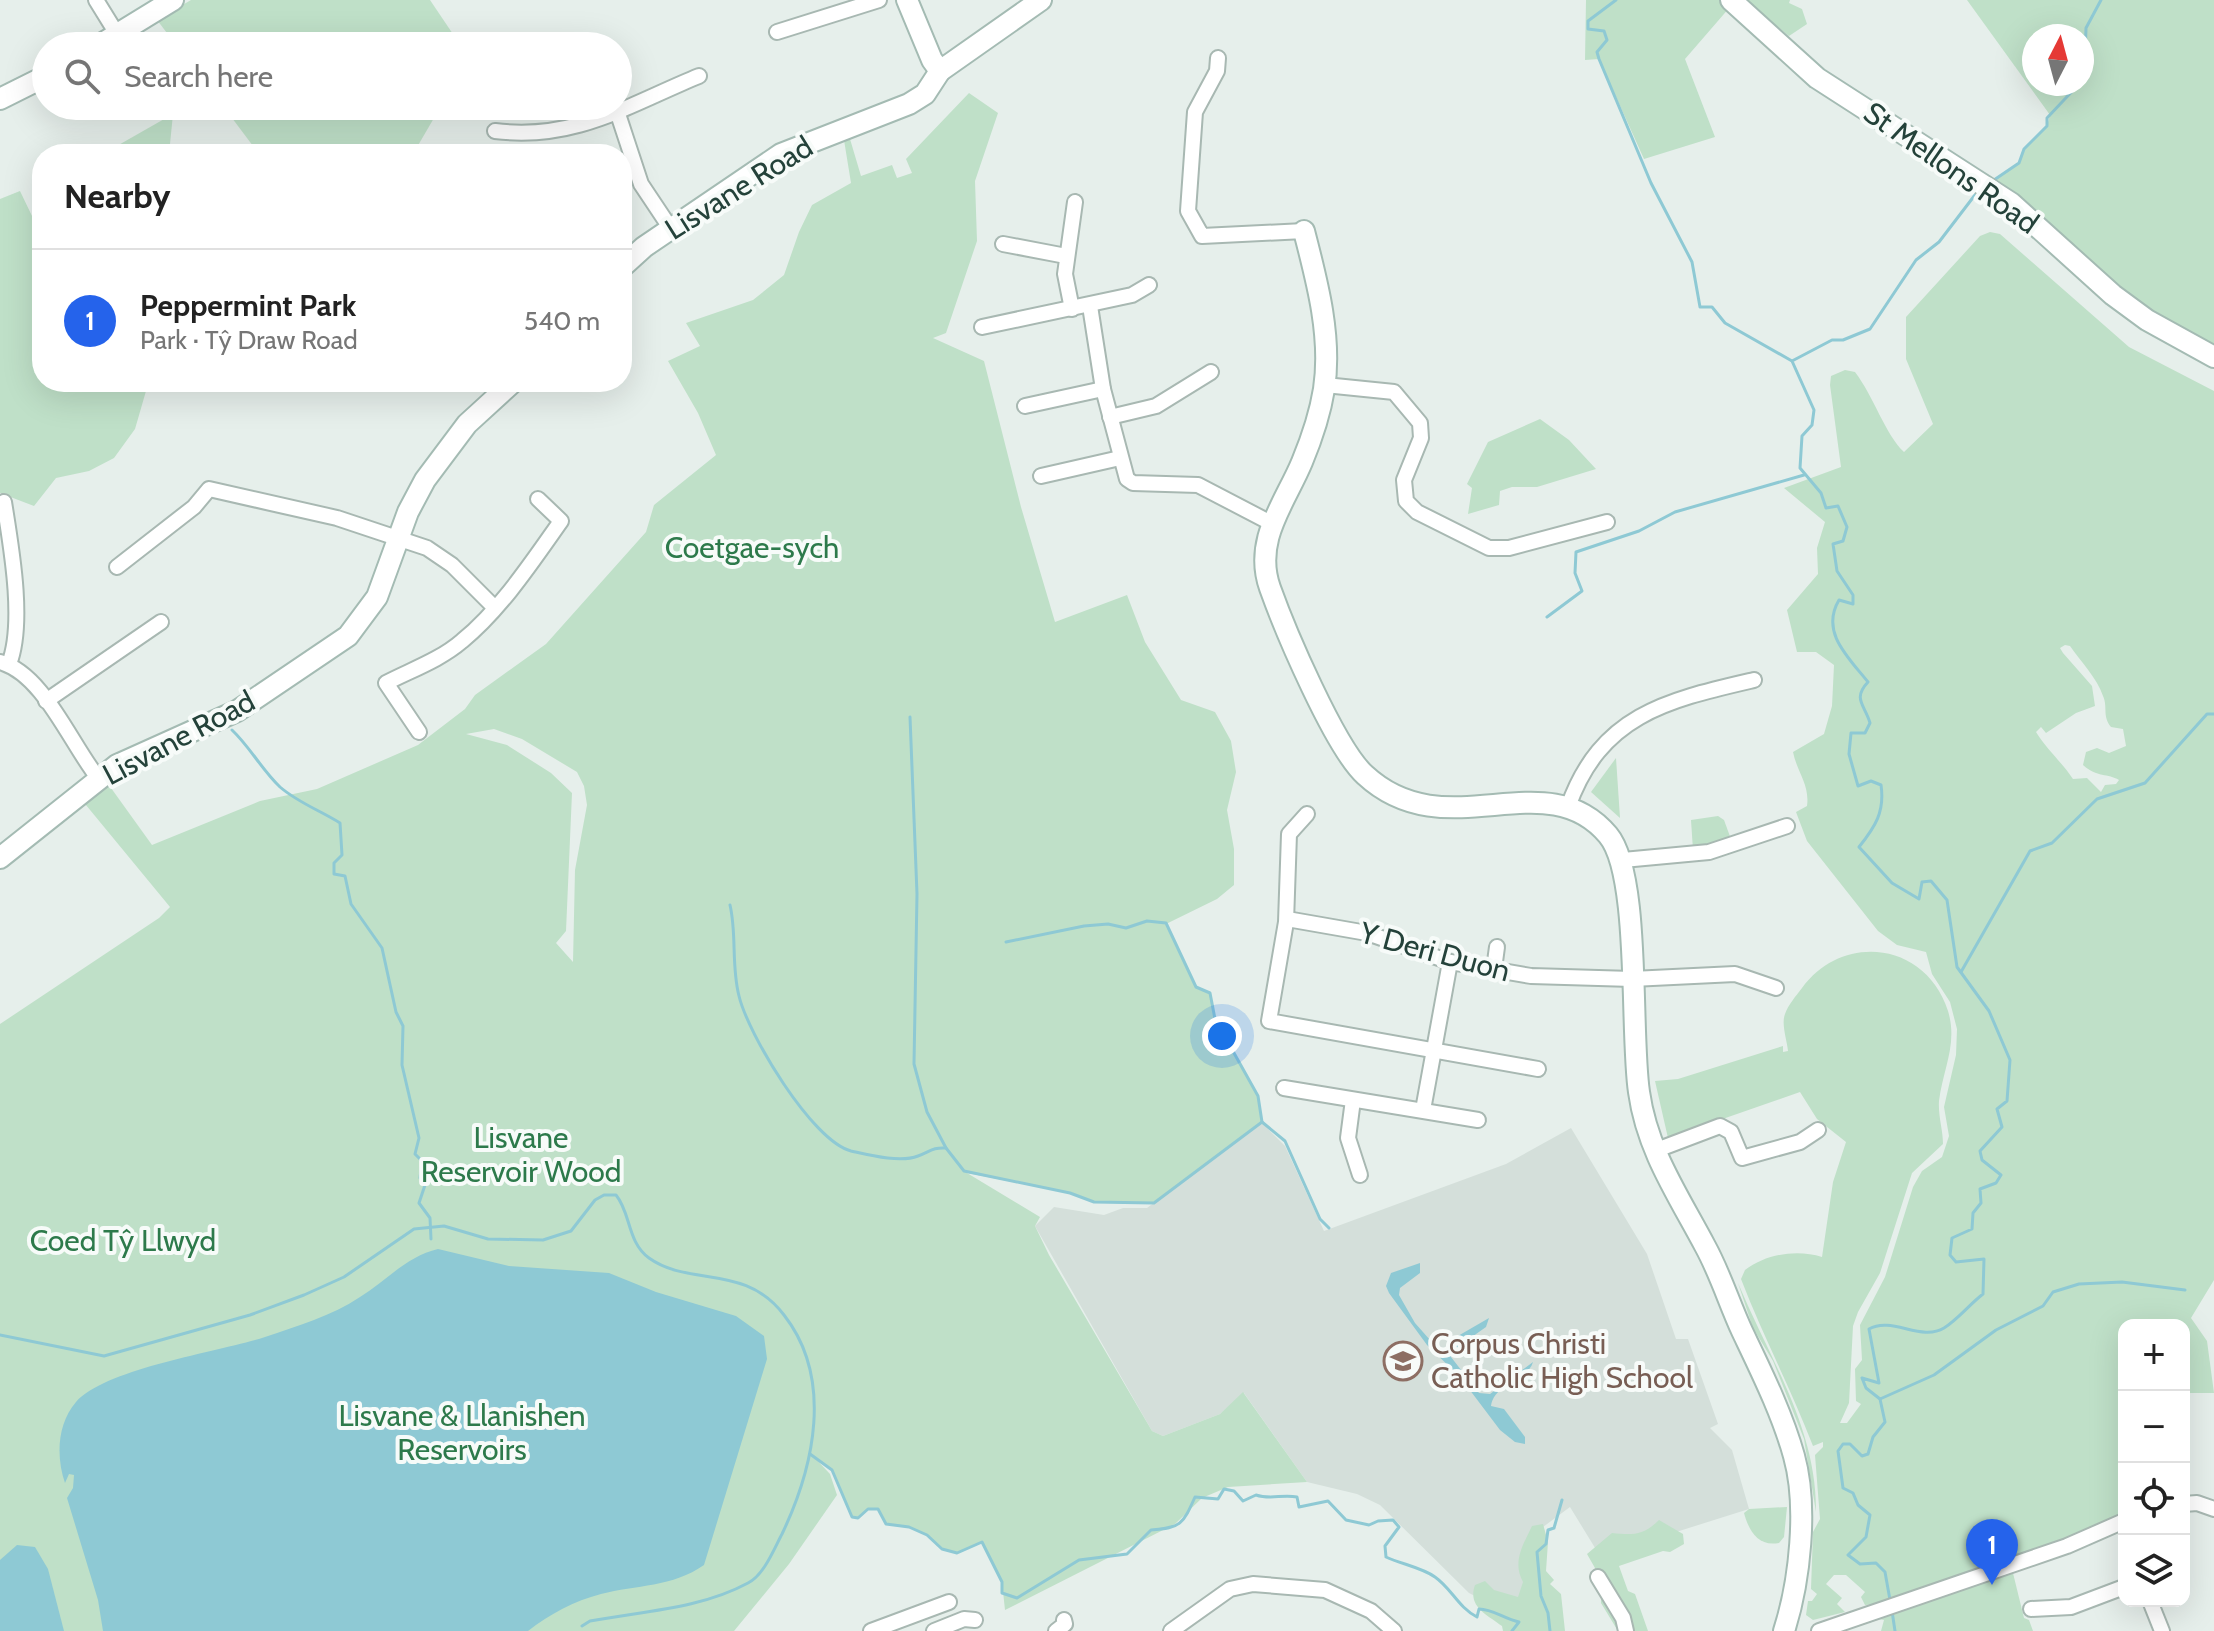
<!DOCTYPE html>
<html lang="en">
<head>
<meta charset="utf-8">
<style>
	:root { --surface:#fff; --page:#f6f6f6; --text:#222; --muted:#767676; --line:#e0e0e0; --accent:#2563eb }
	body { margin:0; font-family:Cabin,sans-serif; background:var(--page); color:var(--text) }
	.controls { position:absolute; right:24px; bottom:24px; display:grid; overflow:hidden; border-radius:16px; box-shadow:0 8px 32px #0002 }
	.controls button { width:72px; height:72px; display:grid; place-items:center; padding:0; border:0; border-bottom:2px solid var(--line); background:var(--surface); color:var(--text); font:40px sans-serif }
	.compass { position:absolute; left:2022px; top:24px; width:72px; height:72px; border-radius:50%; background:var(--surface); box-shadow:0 8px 32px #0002; rotate:6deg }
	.you { position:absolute; left:1222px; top:1036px; width:28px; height:28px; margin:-20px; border:6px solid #fff; border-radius:50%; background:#1a73e8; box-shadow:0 0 0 12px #1a73e833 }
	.badge { display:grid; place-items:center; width:52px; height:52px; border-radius:50%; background:var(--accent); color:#fff; font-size:26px; font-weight:700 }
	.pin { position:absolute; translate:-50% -66px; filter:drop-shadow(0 2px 4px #0008) }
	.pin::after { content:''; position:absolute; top:42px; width:28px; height:24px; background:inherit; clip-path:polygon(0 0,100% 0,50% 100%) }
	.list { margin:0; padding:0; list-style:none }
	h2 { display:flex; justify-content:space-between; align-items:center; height:104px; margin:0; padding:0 32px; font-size:34px }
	h2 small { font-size:26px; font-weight:400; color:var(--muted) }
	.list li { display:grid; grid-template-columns:52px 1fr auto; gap:24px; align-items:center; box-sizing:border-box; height:144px; padding:0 32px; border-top:2px solid var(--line) }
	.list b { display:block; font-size:30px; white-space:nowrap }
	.list p { margin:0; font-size:26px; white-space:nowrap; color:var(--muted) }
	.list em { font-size:26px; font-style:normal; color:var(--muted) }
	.icon { flex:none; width:44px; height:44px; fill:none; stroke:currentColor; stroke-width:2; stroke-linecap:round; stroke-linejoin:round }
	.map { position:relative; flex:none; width:2214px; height:1631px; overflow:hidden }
	.search { position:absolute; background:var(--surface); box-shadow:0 8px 32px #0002; left:32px; top:32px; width:600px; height:88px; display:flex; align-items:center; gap:20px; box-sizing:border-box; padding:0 28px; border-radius:44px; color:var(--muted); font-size:30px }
	.panel { position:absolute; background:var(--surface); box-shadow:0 8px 32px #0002; left:32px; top:144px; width:600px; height:248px; border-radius:32px }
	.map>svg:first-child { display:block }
</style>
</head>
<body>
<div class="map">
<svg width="2214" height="1631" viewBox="0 0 2214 1631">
	<rect width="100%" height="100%" fill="#e6efeb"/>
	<!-- built -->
	<polygon fill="#d4dfda" points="1261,1122 1285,1146 1324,1231 1506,1164 1571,1128 1647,1254 1676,1339 1688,1339 1718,1424 1710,1428 1732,1450 1749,1509 1600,1556 1570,1507 1543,1527 1532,1554 1544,1631 1469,1593 1380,1505 1357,1494 1307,1482 1244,1393 1220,1414 1163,1436 1152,1431 1035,1226 1054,1207 1104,1215 1123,1208 1147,1208"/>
	<!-- green -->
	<g fill="#bfe0c8" fill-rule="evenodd">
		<polygon points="191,0 430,0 461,46 177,46 157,20"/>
		<polygon points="1586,0 1723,0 1730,7 1685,59 1715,137 1644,159 1599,59 1585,60"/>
		<polygon points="1744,0 1790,0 1789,3 1802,9 1807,24 1789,36"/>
		<path d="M1967,0H2214V349L2133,303L1992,181L2019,163L2024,149L2047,126L2050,115ZM2034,36H2082V84H2034Z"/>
		<path d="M969,93L998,113L975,181L977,241L946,333L933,338L984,361L1021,507L1055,622L1127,595L1145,642L1181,700L1215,712L1231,741L1236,772L1227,810L1234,849V885L1217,899L1166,924L1196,987L1210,993L1215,1019L1258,1096L1262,1122L1154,1203L1094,1202L1070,1193L967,1173L1040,1217L1035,1226L1049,1255L1152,1431L1163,1436L1220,1414L1243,1392L1307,1482L1228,1487L1202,1498L1175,1524L1005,1610L1002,1582L982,1543L957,1553L942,1549L927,1535L909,1527L886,1524L878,1509H868L858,1518L852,1517L832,1470L814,1457L830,1474L837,1495L789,1564L734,1631H0V1024L159,918L170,907L81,799L106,781L152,845L260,801L317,789L418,745L465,709L475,695L546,644L646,532L654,505L716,455L698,413L668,361L700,346L686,323L753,300L784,275L799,232L812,205L851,183L844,140L850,139L861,176L892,165L897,178L912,173L906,159ZM494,729L522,739L577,772L584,786L587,805L575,870L573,962L556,943L566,931L572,793L551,773L507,745L466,734Z"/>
		<polygon points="223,106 441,106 413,154 259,154"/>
		<polygon points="173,114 169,154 103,154 108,151"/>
		<polygon points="20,191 32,216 42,193 42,382 123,382 146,391 135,429 114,458 89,471 56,478 34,506 0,493 0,199"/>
		<path d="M1990,232L2000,234L2129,347L2214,391V1280L2191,1318L2207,1341L2214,1393H2184V1325H2124V1521L2012,1569L2024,1618L2029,1620L2033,1631H1881L1884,1620L1879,1619L1880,1604L1865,1605L1861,1597L1865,1592L1846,1575H1834L1826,1584L1842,1598L1837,1604L1845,1612L1813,1620L1806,1615L1808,1601H1812L1817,1594L1811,1589L1813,1532L1820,1519L1815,1455L1823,1447V1442L1813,1446C1791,1389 1763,1336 1741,1279L1745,1270C1766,1254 1797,1249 1822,1257L1833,1182L1846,1142L1817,1119L1800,1092L1668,1138L1655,1081L1678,1079L1783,1046V1052L1788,1051C1787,1040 1781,1024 1785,1014C1788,1005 1796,996 1802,988C1843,932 1926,942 1948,1011C1958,1044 1943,1069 1939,1101C1938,1116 1943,1130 1943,1144L1912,1173L1880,1273L1858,1312L1853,1326L1849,1403L1840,1423H1847L1861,1404L1856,1401L1855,1369L1862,1360L1860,1325L1885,1277L1913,1187L1922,1171L1942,1157L1949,1136L1944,1107L1956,1055L1957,1029L1950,1002L1932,974L1926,952L1897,945L1878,931L1807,841L1796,812L1807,806C1810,785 1797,772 1793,752L1824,734L1832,706L1834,665L1816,652H1797L1787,610L1818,574L1817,548L1825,522L1784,488L1841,467L1830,385L1831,376L1845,370L1855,372C1874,397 1885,434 1904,452L1933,424L1906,359V317L1980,236ZM2065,645L2070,646C2081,662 2097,678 2103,696C2108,707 2102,716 2111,727L2123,729L2126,746L2109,753L2097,748L2086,752L2083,765C2097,778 2108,773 2119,780L2116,784L2105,785L2101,792L2087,778L2073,779C2061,761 2047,750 2036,732L2041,727L2046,733L2076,713L2095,706L2092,686L2063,653L2060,648Z"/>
		<polygon points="1540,419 1569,440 1596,469 1537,487 1512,487 1500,491 1499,505 1468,514 1472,488 1467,484 1488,442"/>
		<polygon points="1616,758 1620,818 1591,792"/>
		<polygon points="1718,816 1724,820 1732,842 1693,850 1691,820"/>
		<path d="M1738,1283C1769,1358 1817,1428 1816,1512L1804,1439L1773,1361L1753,1328Z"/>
		<path d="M1787,1507L1784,1537L1779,1543C1758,1547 1749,1531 1744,1513L1749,1509Z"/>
		<path d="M1659,1520L1683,1534L1684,1544L1670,1552L1663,1551L1619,1566L1628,1591L1635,1594L1648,1631H1618L1601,1603V1594C1591,1585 1591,1580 1595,1568L1587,1554L1612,1533C1632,1535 1643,1536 1659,1520Z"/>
		<path d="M1543,1524L1548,1542L1546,1571L1554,1580L1550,1584L1561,1594L1565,1631H1503L1502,1626C1488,1615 1467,1607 1475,1585L1485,1581L1494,1590L1518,1597L1523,1582C1512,1562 1523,1545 1532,1526Z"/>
	</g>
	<!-- water -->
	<g fill="#8ec9d4">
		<path d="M438,1249L509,1266L609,1273L656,1292L736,1316L764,1336L767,1359L704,1565C673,1587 636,1585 601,1594C574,1601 550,1614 528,1631H103L98,1600L67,1498L73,1488L74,1475L69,1474L65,1483C56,1457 57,1424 76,1402C106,1368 219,1352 265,1337C297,1326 332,1316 360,1297C386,1281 407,1256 438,1249Z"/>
		<path d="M1420,1263V1273L1400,1288L1399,1295L1415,1323L1438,1349L1445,1350L1451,1340L1489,1318L1486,1327L1452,1351L1451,1357L1479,1393L1490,1394L1533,1362C1527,1382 1494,1383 1491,1406L1504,1409L1525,1437V1444L1515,1442L1500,1430L1460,1377L1427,1345L1389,1293L1386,1286L1391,1273Z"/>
		<polygon points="17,1545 35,1547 48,1569 64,1631 0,1631 0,1560"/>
	</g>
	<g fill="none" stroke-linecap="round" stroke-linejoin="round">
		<!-- stream -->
		<g stroke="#8ec9d4" stroke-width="3">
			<polyline points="1616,0 1588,21 1588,29 1604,31 1607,40 1597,52 1599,59 1651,183 1692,262 1700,307 1712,307 1725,323 1792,361"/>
			<polyline points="2082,61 2085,59 2086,28 2101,0"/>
			<polyline points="2082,72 2087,72 2082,81"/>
			<polyline points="1991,182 2019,163 2024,149 2047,126 2047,118 2079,84"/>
			<polyline points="1547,617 1582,591 1575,573 1576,552 1639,531 1675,512 1804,475"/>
			<polyline points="910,717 917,894 914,1064 927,1112 946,1148 964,1171 1070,1193 1094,1202 1154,1203 1262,1122 1285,1141 1320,1219 1329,1228"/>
			<path d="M232,730C250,747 262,770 280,787C297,802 321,811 340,823L342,855L334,863V874L345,876L351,904L382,948L396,1012L403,1026L402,1065L419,1138L415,1154L422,1161L420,1178L425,1185L419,1203L430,1218L431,1239"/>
			<path d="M730,905C737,935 731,965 739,996C748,1034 812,1141 851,1151C869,1155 900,1163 918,1156C930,1152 932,1147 946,1148"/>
			<polyline points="1006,942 1084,926 1108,924 1126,928 1147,921 1166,923 1196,987 1210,993 1215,1019 1258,1096 1262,1122"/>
			<polyline points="1961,972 2030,851 2052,843 2097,799 2145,783 2207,714 2214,714"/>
			<path d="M0,1335L104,1356L250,1315L304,1295L344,1277L414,1229L444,1226L488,1239L543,1240L571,1231L595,1200L604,1195H616C631,1213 627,1242 649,1258C689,1287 745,1263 784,1315C834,1379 814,1467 782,1534C774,1549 764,1575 748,1583C700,1609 643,1611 590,1621L582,1626"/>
			<polyline points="1880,1399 1934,1375 1996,1330 2043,1306 2053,1292 2079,1284 2122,1282 2185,1290"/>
			<path d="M810,1454L832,1470L852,1517L858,1518L868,1509H878L886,1524L909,1527L927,1535L942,1549L957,1553L982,1542L1002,1582V1593L1017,1598L1079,1560L1127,1554L1151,1530C1181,1528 1183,1524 1195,1497L1218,1499L1224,1489L1234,1491L1243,1501L1256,1495C1271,1500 1282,1494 1297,1497L1299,1507L1328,1501L1346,1520L1369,1525L1378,1521L1393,1520L1399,1527L1385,1546L1386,1557C1401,1564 1423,1568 1435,1577C1452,1589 1458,1607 1477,1617L1479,1609C1493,1609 1504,1619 1519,1622L1512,1631"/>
			<path d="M1890,1600L1885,1572L1876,1563L1860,1564L1848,1555L1866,1537L1870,1515L1858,1505L1853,1493L1843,1488L1838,1451L1843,1444H1850L1862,1456L1868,1454L1873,1437L1885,1422L1880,1399L1866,1388L1862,1378L1879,1383L1869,1329C1892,1316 1921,1342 1944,1328C1957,1320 1970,1304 1983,1294L1984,1259L1956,1262L1950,1255L1952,1238L1972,1229L1973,1213L1981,1203L1980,1189L1996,1183L2001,1175L1982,1160L1980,1151L2002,1127L1997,1109L2007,1101L2010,1060L1989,1011L1957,967L1947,900L1931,881L1922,882L1919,899L1892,883L1859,847C1875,827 1885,812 1881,785L1871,781L1858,786L1849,754L1851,733H1865L1870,723C1865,705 1852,699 1868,682C1848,657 1820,632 1839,600L1853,604V595L1837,571L1833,544L1843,541L1847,527L1838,506L1826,508L1821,493L1800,468L1802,436L1812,425L1814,410L1792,361L1832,340H1843L1870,329L1916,260L1939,242L1978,191"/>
			<polyline points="1892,1611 1895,1631"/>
			<polyline points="1550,1631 1548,1613 1541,1596 1537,1552 1546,1544 1548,1530 1554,1528 1562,1500"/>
		</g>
		<!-- street casing -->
		<g stroke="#a8b8b2" stroke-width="18">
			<g id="street">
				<polyline points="96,0 117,34"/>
				<polyline points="777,32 879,0"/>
				<polyline points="1218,58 1217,71 1195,112 1188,211 1202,236 1304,231"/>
				<polyline points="617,111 641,184 671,229"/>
				<path d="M495,131C575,141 628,105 699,76"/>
				<polyline points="1003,244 1066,256"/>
				<polyline points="1090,306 1103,389 1127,479 1133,483 1198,485 1271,523"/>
				<polyline points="1072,309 1065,274 1075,202"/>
				<polyline points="982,327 1132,295 1149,285"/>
				<polyline points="1325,385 1394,392 1420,423 1421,438 1404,480 1406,501 1417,512 1489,548 1509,548 1607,522"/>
				<polyline points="1025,406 1103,389"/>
				<polyline points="1110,417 1156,406 1211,372"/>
				<polyline points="1041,476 1120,458"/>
				<path d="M4,502C11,546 25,623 9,664"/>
				<polyline points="117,567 194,507 209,489 337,518 427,548 452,565 494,607"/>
				<path d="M0,662C44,674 71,745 99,779"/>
				<polyline points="46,701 161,622"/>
				<path d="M419,732L386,683C411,670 440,660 462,641C501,609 532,562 561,521L538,499"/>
				<path d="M1568,807C1601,714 1668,700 1754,680"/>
				<polyline points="1307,814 1289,834 1286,922 1269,1021 1538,1069"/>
				<polyline points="1623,860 1709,852 1787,826"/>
				<polyline points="1287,919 1367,933 1450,962 1531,976 1632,979 1735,974 1776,988"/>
				<polyline points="1494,969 1497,947"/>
				<polyline points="1284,1088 1478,1120"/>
				<polyline points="1353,1100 1348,1138 1360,1175"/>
				<polyline points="1423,1110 1450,962"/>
				<polyline points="1654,1151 1720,1126 1731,1132 1742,1158 1800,1142 1818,1130"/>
				<polyline points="2184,1504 2197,1503 2214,1509"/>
				<polyline points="1598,1577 1623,1618 1626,1631"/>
				<polyline points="2150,1601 2162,1631"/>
				<polyline points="2031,1609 2071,1607 2124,1587"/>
				<polyline points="871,1631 949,1602"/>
				<polyline points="934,1631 964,1619 975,1620"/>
				<polyline points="1056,1631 1065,1624 1064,1620"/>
				<polyline points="1171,1631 1230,1589 1253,1584 1325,1590 1371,1611 1394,1631"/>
				<polyline points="1819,1631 2067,1546 2124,1521"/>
			</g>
		</g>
		<!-- secondary casing -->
		<g stroke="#a4bbb3" stroke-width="24">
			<g id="secondary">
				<polyline points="907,0 932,60 940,71"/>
				<polyline points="1731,0 1817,78 2011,203 2113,295 2147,320 2214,357"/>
				<polyline points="98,46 173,0"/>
				<polyline points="940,71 1041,0"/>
				<polyline points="0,99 46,76"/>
				<path d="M1304,231C1317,281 1332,337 1324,389C1320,414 1312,438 1302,462C1285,503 1253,540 1270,588C1285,630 1335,748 1365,775C1446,850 1545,760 1608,835C1641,874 1630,1033 1639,1092C1647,1150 1678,1195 1705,1246C1720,1273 1729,1303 1742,1331C1761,1371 1782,1413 1794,1456C1808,1506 1800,1581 1784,1631"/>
				<polyline points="622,267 644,247 781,154 909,104 925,94 940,71"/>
				<polyline points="0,858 117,765 237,711 348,636 377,597 408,512 425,480 467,424 513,382"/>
			</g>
		</g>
		<!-- street -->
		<use href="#street" stroke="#fff" stroke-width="14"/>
		<!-- secondary -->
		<use href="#secondary" stroke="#fff" stroke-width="20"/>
	</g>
	<!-- icons -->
	<defs>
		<g id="school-ring" transform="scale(2)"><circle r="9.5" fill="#f7fbf9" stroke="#8d6e63" stroke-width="1.5"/><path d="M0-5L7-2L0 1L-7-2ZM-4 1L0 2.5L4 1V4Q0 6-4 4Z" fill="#8d6e63"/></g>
	</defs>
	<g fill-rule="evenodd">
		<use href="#school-ring" x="1403" y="1361"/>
	</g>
	<g text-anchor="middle" stroke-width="8" stroke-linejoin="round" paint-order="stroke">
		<!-- street labels -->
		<g font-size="30" fill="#24423a" stroke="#f7fbf9">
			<text transform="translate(1951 168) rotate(35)" y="10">St Mellons Road</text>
			<text transform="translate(739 188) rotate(-32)" y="10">Lisvane Road</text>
			<text transform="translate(179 738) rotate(-28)" y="10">Lisvane Road</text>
			<text transform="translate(1435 952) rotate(15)" y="10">Y Deri Duon</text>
		</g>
		<!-- park labels -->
		<g font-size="30" fill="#2d7a4b" stroke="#f7fbf9">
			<text x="752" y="558">Coetgae-sych</text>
			<text x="521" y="1148">Lisvane<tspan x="521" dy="34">Reservoir Wood</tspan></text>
			<text x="123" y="1251">Coed Tŷ Llwyd</text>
			<text x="462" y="1426">Lisvane &amp; Llanishen<tspan x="462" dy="34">Reservoirs</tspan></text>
		</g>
		<!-- education labels -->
		<g font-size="30" fill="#785e54" stroke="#f7fbf9" text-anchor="start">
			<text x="1431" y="1354">Corpus Christi<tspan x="1431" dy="34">Catholic High School</tspan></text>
		</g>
	</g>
</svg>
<div class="controls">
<button>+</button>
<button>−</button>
<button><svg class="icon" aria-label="locate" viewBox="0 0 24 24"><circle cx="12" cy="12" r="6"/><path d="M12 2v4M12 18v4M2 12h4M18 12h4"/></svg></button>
<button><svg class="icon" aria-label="layers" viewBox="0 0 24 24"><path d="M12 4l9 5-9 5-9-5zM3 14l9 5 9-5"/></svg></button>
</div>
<svg class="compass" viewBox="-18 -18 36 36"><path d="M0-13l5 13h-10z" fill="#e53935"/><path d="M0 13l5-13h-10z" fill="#767676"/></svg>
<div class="you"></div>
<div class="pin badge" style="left:1992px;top:1585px">1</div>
<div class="search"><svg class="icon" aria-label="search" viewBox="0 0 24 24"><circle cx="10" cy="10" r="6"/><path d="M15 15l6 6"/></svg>Search here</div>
<section class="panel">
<h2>Nearby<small></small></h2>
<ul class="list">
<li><span class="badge">1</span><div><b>Peppermint Park</b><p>Park · Tŷ Draw Road</p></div><em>540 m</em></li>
</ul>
</section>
</div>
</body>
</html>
